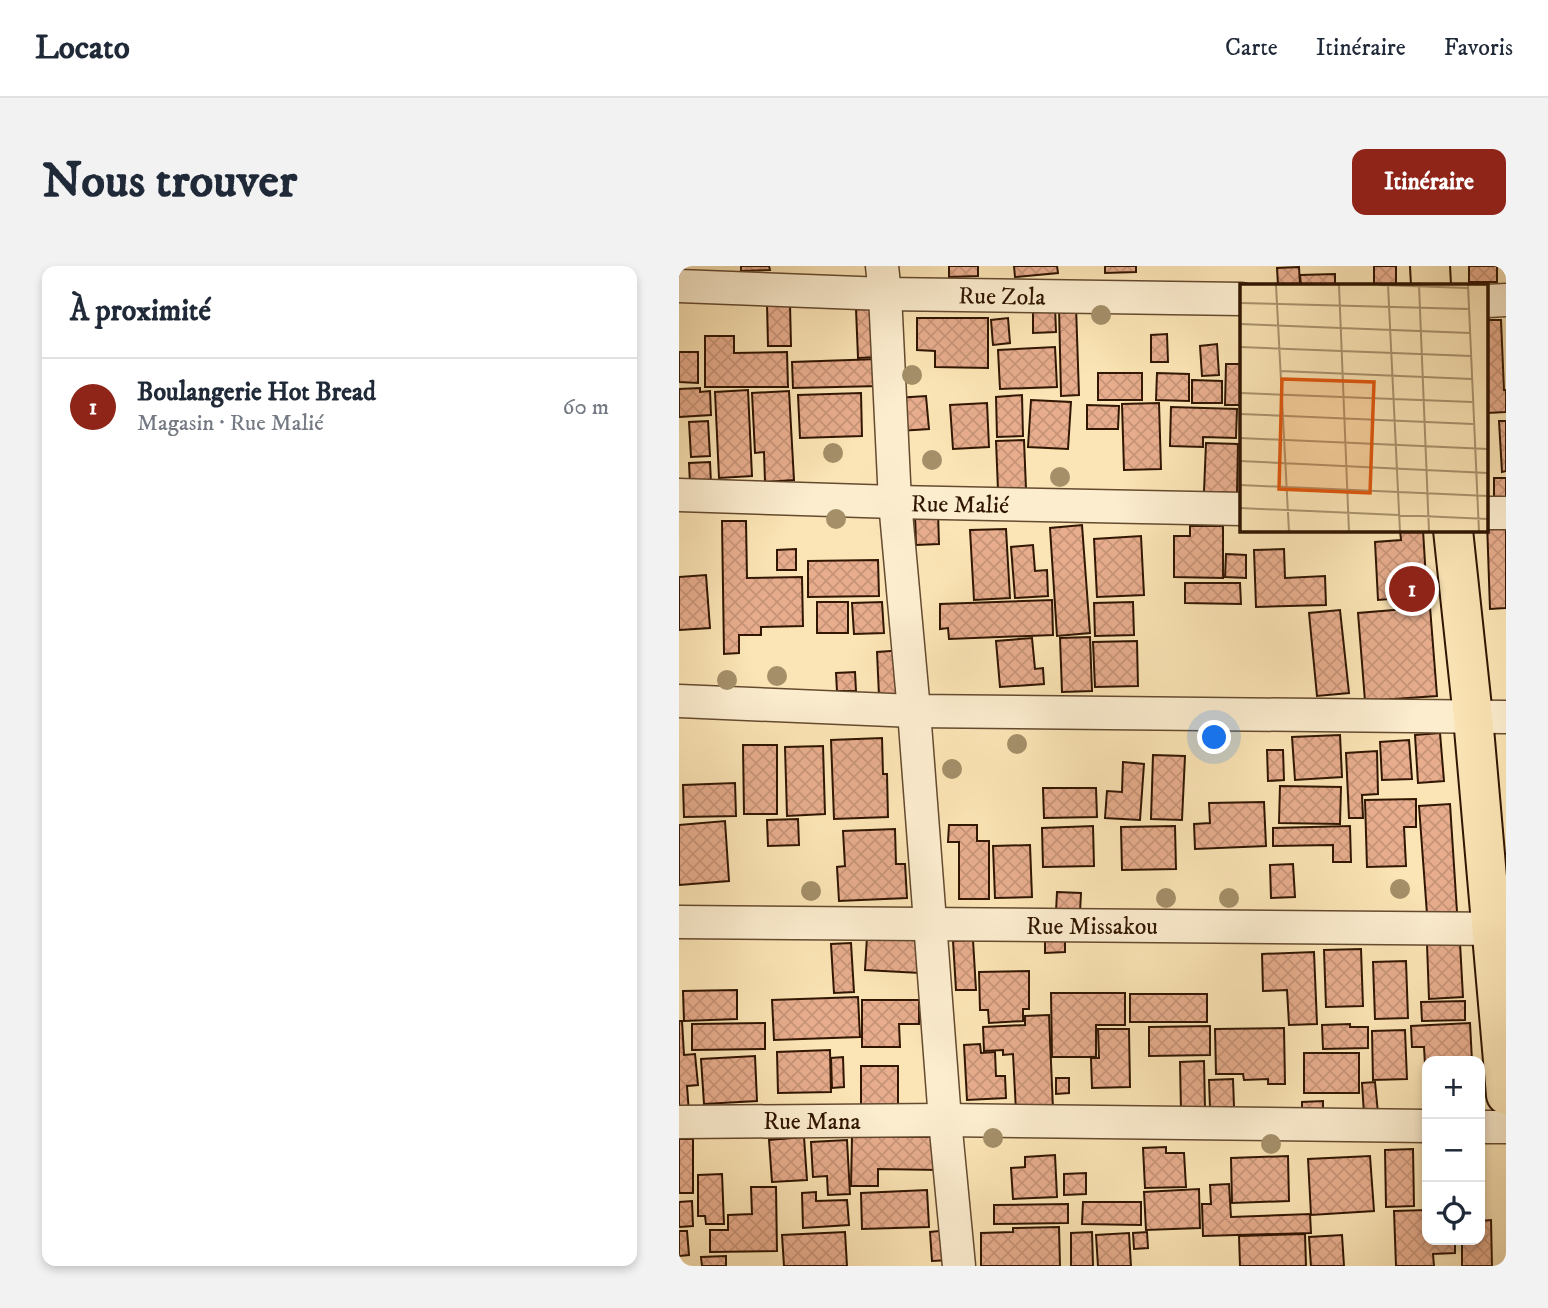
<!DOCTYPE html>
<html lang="fr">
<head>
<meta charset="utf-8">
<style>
	:root { --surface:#fff; --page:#f2f2f3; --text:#1f2937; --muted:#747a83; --line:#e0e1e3; --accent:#8f2418 }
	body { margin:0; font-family:"IM FELL DW Pica",serif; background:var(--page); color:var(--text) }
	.controls { position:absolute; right:21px; bottom:21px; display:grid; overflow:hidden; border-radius:14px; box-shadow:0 4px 10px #0003 }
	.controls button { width:63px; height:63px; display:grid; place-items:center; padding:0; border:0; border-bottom:2px solid var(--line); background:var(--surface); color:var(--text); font:35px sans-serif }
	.you { position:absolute; left:536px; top:472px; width:24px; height:24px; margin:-18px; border:5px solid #fff; border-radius:50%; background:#1a73e8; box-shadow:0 0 0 10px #1a73e833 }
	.badge { display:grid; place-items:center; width:46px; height:46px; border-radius:50%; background:var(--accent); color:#fff; font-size:23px; font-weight:700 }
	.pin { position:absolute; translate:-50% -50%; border:4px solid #fff; box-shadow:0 2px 7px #0006 }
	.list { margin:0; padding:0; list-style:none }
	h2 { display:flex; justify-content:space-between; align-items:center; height:91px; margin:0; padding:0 28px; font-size:30px }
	h2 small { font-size:23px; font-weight:400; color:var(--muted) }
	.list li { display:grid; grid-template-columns:46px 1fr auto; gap:21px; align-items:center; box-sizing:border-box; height:98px; padding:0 28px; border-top:2px solid var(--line) }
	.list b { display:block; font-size:26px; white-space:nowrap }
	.list p { margin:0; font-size:23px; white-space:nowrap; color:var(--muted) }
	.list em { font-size:23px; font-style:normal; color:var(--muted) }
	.icon { flex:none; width:38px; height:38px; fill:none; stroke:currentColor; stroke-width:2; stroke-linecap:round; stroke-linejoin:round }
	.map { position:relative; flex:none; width:827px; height:1000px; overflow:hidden; border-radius:14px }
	header { display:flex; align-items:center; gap:42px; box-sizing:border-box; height:98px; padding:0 35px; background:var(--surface); border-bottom:2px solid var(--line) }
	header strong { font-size:33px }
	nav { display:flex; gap:38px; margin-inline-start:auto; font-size:24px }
	.intro { display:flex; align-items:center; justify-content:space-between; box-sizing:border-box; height:168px; padding:0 42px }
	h1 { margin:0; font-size:49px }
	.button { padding:18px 32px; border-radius:14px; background:var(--accent); color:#fff; font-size:24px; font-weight:700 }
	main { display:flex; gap:42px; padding:0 42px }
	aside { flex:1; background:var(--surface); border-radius:14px; box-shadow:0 4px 10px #0003 }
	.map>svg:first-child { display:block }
</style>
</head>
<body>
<header>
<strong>Locato</strong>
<nav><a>Carte</a><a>Itinéraire</a><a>Favoris</a></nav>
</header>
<div class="intro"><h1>Nous trouver</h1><a class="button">Itinéraire</a></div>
<main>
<aside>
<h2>À proximité<small></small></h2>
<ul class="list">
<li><span class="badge">1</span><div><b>Boulangerie Hot Bread</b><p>Magasin · Rue Malié</p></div><em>60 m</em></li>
</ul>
</aside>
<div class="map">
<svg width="827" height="1000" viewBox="0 0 827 1000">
	<defs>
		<pattern id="building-cross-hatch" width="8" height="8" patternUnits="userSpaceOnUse" patternTransform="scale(1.75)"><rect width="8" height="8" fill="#e7ad8d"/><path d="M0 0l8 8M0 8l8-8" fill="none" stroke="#c79478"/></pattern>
	</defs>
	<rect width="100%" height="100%" fill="#fbe4b5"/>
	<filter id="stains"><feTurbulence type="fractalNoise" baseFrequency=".00286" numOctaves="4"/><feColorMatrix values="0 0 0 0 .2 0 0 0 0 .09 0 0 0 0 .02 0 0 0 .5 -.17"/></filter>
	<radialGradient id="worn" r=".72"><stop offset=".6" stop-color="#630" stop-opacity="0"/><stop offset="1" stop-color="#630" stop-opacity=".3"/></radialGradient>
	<!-- building -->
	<g fill="url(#building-cross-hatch)" stroke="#311602" stroke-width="2">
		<polygon points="62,0 90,0 91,4 62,5"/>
		<polygon points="270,0 299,0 299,10 270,11"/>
		<polygon points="335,0 378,0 379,7 336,11"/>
		<polygon points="426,0 457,0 457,6 426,7"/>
		<rect x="695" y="0" width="22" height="19"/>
		<rect x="790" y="0" width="28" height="16"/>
		<polygon points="620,1 621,19 599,19 598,2"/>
		<polygon points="656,8 656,19 622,19 621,9"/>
		<polygon points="88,38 111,38 112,80 89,80"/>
		<polygon points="354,40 376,40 377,66 354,67"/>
		<polygon points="397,40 400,129 382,130 380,41"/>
		<polygon points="198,42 200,91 179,92 177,43"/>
		<polygon points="238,52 309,52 309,102 256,101 256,85 238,84"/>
		<polygon points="329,52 331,77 314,79 312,54"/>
		<polygon points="808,54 822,54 825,124 827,124 827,146 808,147"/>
		<polygon points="488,68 489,96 472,96 472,69"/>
		<polygon points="26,70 55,70 55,87 108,86 109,121 26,121"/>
		<polygon points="538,78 540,109 523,110 521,80"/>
		<polygon points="376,81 378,121 321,123 319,84"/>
		<polygon points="0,86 19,86 19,117 0,116"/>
		<polygon points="200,93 201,120 114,122 113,96"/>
		<polygon points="547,98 563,98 563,139 546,139"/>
		<rect x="419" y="107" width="44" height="27"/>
		<polygon points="478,107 510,108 510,135 477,134"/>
		<polygon points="513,114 543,115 543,137 513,137"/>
		<polygon points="21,122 21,126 31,125 32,149 0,151 0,123"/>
		<polygon points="69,124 73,210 40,212 36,126"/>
		<polygon points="110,125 115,214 86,216 85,186 76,187 73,127"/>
		<polygon points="182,127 183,170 121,172 119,129"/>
		<polygon points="343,129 344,170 318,171 317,131"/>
		<polygon points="247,130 250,163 220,165 217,132"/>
		<polygon points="352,134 392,136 389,183 349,181"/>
		<polygon points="308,137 310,181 274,183 271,139"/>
		<polygon points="480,137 482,203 445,204 443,138"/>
		<polygon points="408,139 440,140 439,163 408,163"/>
		<polygon points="492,141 558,143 557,172 524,171 524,181 491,180"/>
		<polygon points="29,155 31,190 12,191 10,156"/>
		<polygon points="820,155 827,155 827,205 823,206"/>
		<polygon points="345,174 347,223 319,224 317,175"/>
		<polygon points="527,177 559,178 558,227 525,226"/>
		<polygon points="31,196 32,217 11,218 10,197"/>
		<rect x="815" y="212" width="12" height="20"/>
		<polygon points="259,247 260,278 237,279 236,248"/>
		<polygon points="43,255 67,255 68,312 123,311 124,360 82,361 82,369 60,369 60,387 45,388"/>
		<polygon points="808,256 827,256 827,342 811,343"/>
		<polygon points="403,259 411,367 378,370 371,262"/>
		<polygon points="511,260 544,260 544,312 495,311 495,270 511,270"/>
		<polygon points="327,263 331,332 295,334 291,264"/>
		<polygon points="721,264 744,264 748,330 699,334 696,276 722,274"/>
		<polygon points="462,270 465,329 418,331 415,273"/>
		<polygon points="354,279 356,305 368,304 369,330 336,332 332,281"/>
		<polygon points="117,283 117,304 98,304 98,284"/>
		<polygon points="605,283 606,312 646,310 647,339 577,341 575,284"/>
		<polygon points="547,288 567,289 567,312 546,311"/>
		<polygon points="199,294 200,330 129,331 129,295"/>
		<polygon points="27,309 31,362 0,364 0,311"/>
		<polygon points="506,317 561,317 562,338 506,337"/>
		<polygon points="373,334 374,369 270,373 269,362 261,363 261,338"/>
		<rect x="138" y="336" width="31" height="31"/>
		<polygon points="203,336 205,367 175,368 173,337"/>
		<polygon points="454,336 455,369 416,370 415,337"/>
		<polygon points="751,341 758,430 686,435 679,347"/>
		<polygon points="661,344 670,427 638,430 630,347"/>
		<polygon points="411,371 413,425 383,426 381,372"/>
		<polygon points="353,372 356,403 364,402 365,418 321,421 317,375"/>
		<polygon points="458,375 459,420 416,421 414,376"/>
		<polygon points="226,384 228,428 200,430 198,386"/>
		<polygon points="176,406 177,425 158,425 157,407"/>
		<polygon points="761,467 765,515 739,517 736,469"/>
		<polygon points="661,469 663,511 616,514 613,471"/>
		<polygon points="203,472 204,508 208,508 209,551 155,553 152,474"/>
		<polygon points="730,474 733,513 703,514 701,476"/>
		<polygon points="64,479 98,479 98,548 65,548"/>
		<polygon points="144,480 146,548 108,550 106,481"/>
		<polygon points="588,484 604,484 605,514 589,515"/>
		<polygon points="698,485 699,528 683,529 684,552 670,552 667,487"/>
		<polygon points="474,489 506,490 503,554 472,553"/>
		<polygon points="444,496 465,498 461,554 426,552 428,525 443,526"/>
		<polygon points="56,517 57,550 5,551 4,519"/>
		<polygon points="601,520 662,521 661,558 600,557"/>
		<polygon points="364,522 417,522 418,551 365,552"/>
		<polygon points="737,533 737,561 725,561 727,600 688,601 686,534"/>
		<polygon points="585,536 587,580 516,583 515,558 531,557 530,537"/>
		<polygon points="771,538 778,646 748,648 740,540"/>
		<polygon points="119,553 120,579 89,580 88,554"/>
		<polygon points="46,555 50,615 0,619 0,559"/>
		<polygon points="270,559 298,559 298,575 310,575 310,633 280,633 280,576 269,576"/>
		<polygon points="414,560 415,600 364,601 363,562"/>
		<polygon points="496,560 497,603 443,604 442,561"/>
		<polygon points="671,560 672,596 654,596 654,579 594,580 594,562"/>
		<polygon points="216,563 217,598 226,598 228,632 160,635 158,601 166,600 164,565"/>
		<polygon points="351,579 353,631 316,632 314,580"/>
		<polygon points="614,598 616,631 592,632 591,599"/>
		<polygon points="378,626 402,627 401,646 377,646"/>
		<polygon points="366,670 386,670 386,686 366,687"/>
		<polygon points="188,671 242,673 241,707 186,704"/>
		<polygon points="294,674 297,724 277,724 274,675"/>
		<polygon points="172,677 175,726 155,727 152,678"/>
		<polygon points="781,677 784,731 750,733 748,678"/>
		<polygon points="682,683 684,740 647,741 645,684"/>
		<polygon points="635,686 638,758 610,759 608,724 584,725 583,688"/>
		<polygon points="727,695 729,752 696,753 694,696"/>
		<polygon points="350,705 350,743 344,743 344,755 310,757 309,744 301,744 300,706"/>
		<polygon points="58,724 58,753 5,755 4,725"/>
		<polygon points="372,727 446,727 446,759 417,759 417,791 373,791"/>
		<rect x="451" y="728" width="77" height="28"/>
		<polygon points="179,731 181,771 95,774 93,734"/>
		<polygon points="183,734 240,734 240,758 220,758 221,781 183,781"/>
		<polygon points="786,735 786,754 743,755 742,736"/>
		<polygon points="370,749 374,843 337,845 334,788 324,789 324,784 305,785 304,761 346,759 346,750"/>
		<polygon points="0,755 3,755 5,789 16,788 19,819 8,820 10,847 0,848"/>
		<polygon points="86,757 86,783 13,784 13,758"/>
		<polygon points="791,757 793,795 748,795 748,835 745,781 733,781 732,760"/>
		<polygon points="671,758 671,761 689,761 689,782 644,783 643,759"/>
		<polygon points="531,760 531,789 470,790 470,761"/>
		<polygon points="605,762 606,818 589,818 589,813 565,814 564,808 537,808 536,763"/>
		<polygon points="419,763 450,763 451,821 413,822 412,792 420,792"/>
		<polygon points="726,764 728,813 694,814 693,765"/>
		<polygon points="301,778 302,787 316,786 317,810 326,810 327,832 288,834 285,779"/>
		<polygon points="151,784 152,826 99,827 98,786"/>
		<rect x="625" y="787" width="55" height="40"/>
		<polygon points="76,790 78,835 25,838 22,793"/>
		<polygon points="164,791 165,821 153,822 152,792"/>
		<polygon points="525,795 526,843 502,844 501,796"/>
		<rect x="182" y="800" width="37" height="40"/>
		<polygon points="377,812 390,812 390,827 377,828"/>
		<polygon points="554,813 555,841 531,842 530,814"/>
		<polygon points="696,816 699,847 685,848 683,817"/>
		<polygon points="644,835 644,845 623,846 623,836"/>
		<polygon points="125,871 128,914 93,916 90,874"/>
		<polygon points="173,871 261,871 261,904 199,903 199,920 172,920"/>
		<rect x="0" y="873" width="14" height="54"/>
		<polygon points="168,874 171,928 149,929 148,910 134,911 132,876"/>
		<polygon points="801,879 802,879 804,951 801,951"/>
		<polygon points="487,881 487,887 505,887 507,921 466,922 464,882"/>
		<polygon points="734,883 735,940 707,941 706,884"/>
		<polygon points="376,889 378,931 334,933 332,902 346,901 346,891"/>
		<polygon points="609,890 610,935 553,937 552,892"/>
		<polygon points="691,890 695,945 632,949 629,893"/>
		<polygon points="407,907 407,928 385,929 385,908"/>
		<polygon points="43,908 45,958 27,958 26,950 19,950 19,909"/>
		<polygon points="550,918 552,951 631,948 632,967 524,970 523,938 532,938 531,919"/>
		<polygon points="72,921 97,921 98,985 31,986 31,964 49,964 49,949 73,948"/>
		<polygon points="520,923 521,962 467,964 465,926"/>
		<polygon points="248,924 250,961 183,963 182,927"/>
		<polygon points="137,926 137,935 168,934 170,959 124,962 123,927"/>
		<polygon points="13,935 14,960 0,961 0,936"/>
		<polygon points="404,936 462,936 462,959 403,958"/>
		<polygon points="389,938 389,957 315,958 315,939"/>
		<polygon points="748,944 748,974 776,974 776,987 754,988 755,1000 717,1000 715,945"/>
		<polygon points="812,954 813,1000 783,1000 783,974 801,974 801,955"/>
		<polygon points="380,961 381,1000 302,1000 302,967 334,966 334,962"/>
		<polygon points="270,964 271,994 253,995 251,966"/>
		<polygon points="0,965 8,965 10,989 0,990"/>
		<polygon points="166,966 168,1000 105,1000 103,969"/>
		<polygon points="413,966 414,1000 392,1000 392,967"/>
		<polygon points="468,966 469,982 455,983 454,967"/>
		<polygon points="450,967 452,1000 419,1000 417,969"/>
		<polygon points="626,968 627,1000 561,1000 560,970"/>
		<polygon points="663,969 665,1000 632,1000 630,971"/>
		<polygon points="47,990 47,1000 23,1000 22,991"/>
	</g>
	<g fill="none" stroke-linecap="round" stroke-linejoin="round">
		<!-- minor casing -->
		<g stroke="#644a2f" stroke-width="35">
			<g id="minor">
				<polyline points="203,0 206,28 216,236 235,445 266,854 280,1000"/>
				<polyline points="0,20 206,28 563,33"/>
				<polyline points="808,35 827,34"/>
				<polyline points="0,229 216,236 563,243"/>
				<polyline points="808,247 827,247"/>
				<polyline points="0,435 235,445 827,451"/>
				<polyline points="0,656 827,663"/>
				<polyline points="0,856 266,854 748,860"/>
				<polyline points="801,861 827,861"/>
			</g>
		</g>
		<!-- primary casing -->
		<g stroke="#311602" stroke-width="42">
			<g id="primary">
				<polyline points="751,0 752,19"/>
				<polyline points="774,264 794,451 827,829"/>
			</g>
		</g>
		<!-- minor -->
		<use href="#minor" stroke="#fcedcf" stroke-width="32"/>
		<!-- primary -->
		<use href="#primary" stroke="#fbe4b5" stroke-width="38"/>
	</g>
	<!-- trees -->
	<g fill="#a48f69">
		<circle cx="422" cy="49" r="10"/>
		<circle cx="233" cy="109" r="10"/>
		<circle cx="154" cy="187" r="10"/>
		<circle cx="253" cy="194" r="10"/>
		<circle cx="381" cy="211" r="10"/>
		<circle cx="157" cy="253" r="10"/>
		<circle cx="98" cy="410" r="10"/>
		<circle cx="48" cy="414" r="10"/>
		<circle cx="338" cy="478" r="10"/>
		<circle cx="273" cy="503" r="10"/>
		<circle cx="721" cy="623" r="10"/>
		<circle cx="132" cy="625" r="10"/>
		<circle cx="487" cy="632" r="10"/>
		<circle cx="550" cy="632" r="10"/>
		<circle cx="314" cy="872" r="10"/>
		<circle cx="592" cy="878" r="10"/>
	</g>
	<g text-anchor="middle" stroke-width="6" stroke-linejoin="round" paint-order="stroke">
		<!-- street labels -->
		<g font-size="24" fill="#311602" stroke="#fcedcf">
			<text transform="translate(323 30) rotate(1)" y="8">Rue Zola</text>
			<text transform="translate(281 238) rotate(1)" y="8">Rue Malié</text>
			<text x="413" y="668">Rue Missakou</text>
			<text x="133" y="863">Rue Mana</text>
		</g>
	</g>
	<!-- overview -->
	<g transform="translate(561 18)">
		<rect width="248" height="248" fill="#fbe4b5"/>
		<path fill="none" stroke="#aa926d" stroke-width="2" d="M36,1L49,248M99,1L109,248M139,1L228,4M148,1L160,248M179,1L189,248M228,1L239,248M0,19L229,25M0,40L230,49M0,63L231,72M40,87L232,95M0,109L232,118M0,130L233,140M0,154L248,165M0,177L248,189M0,201L248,212M0,224L248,235"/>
		<path fill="#df560c" fill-opacity="0.15" stroke="#df560c" stroke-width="3.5" d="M42,95L134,98L130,209L39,205Z"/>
		<rect width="248" height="248" fill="none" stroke="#311602" stroke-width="3.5"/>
	</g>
	<rect width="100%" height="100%" filter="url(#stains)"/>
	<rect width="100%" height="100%" fill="url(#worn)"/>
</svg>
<div class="controls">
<button>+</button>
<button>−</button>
<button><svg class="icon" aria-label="locate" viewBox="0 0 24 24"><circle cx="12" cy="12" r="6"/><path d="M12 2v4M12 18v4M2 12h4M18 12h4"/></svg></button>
</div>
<div class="you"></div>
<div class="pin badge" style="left:733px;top:323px">1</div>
</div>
</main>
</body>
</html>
